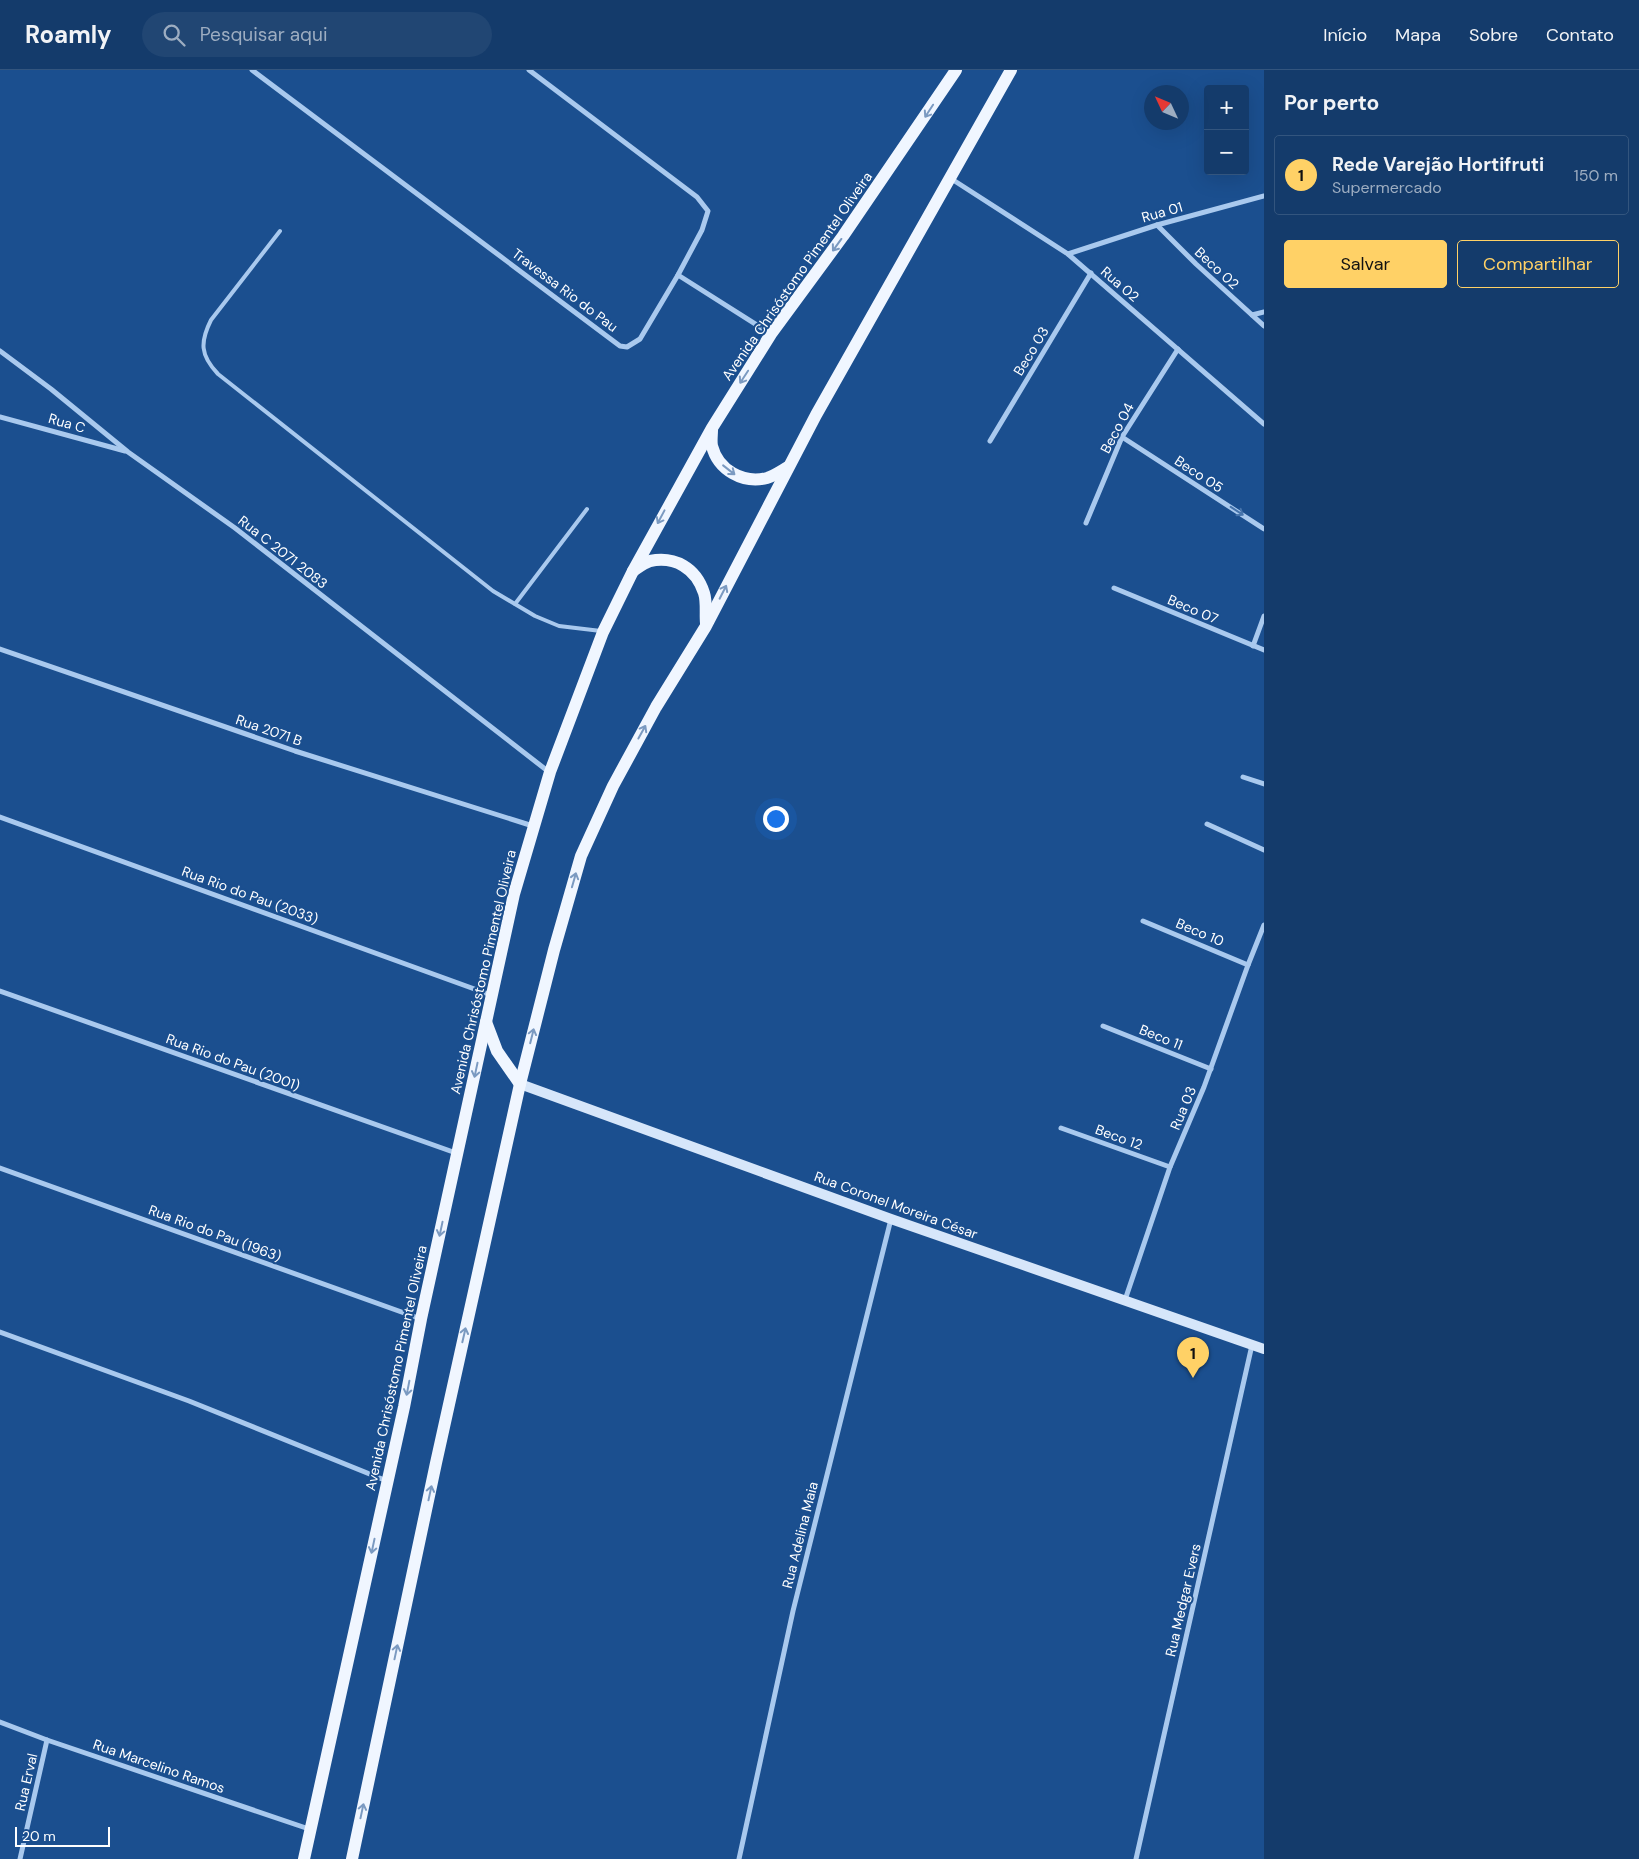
<!DOCTYPE html>
<html lang="pt">
<head>
<meta charset="utf-8">
<style>
	:root { --surface:#143b6b; --page:#214673; --text:#f1f3f6; --muted:#9dadc1; --line:#33557e; --accent:#ffd166 }
	body { margin:0; font-family:"DM Sans",sans-serif; background:var(--page); color:var(--text) }
	.controls { position:absolute; right:15px; top:15px; display:grid; overflow:hidden; border-radius:5px; box-shadow:0 5px 20px #0002 }
	.controls button { width:45px; height:45px; display:grid; place-items:center; padding:0; border:0; border-bottom:1px solid var(--line); background:var(--surface); color:var(--text); font:25px sans-serif }
	.compass { position:absolute; left:1144px; top:15px; width:45px; height:45px; border-radius:50%; background:var(--surface); box-shadow:0 5px 20px #0002; rotate:314deg }
	.scale { position:absolute; left:15px; bottom:12px; width:95px; box-sizing:border-box; padding-left:5px; border:2px solid #fff; border-top:0; font-size:14px; line-height:18px; white-space:nowrap; color:#fff; -webkit-text-stroke:4px #1b4f8f; paint-order:stroke }
	.you { position:absolute; left:775px; top:748px; width:18px; height:18px; margin:-12px; border:4px solid #fff; border-radius:50%; background:#1a73e8; box-shadow:0 0 0 8px #1a73e833 }
	.badge { display:grid; place-items:center; width:32px; height:32px; border-radius:50%; background:var(--accent); color:#111; font-size:16px; font-weight:700 }
	.pin { position:absolute; translate:-50% -41px; filter:drop-shadow(0 1px 2px #0008) }
	.pin::after { content:''; position:absolute; top:26px; width:18px; height:15px; background:inherit; clip-path:polygon(0 0,100% 0,50% 100%) }
	.list { margin:0; padding:0; list-style:none }
	h2 { display:flex; justify-content:space-between; align-items:center; height:65px; margin:0; padding:0 20px; font-size:21px }
	h2 small { font-size:16px; font-weight:400; color:var(--muted) }
	.list li { display:grid; grid-template-columns:32px 1fr auto; gap:15px; align-items:center; box-sizing:border-box; height:80px; margin:0 10px 10px; padding:0 10px; border:1px solid var(--line); border-radius:5px }
	.list b { display:block; font-size:19px; white-space:nowrap }
	.list p { margin:0; font-size:16px; white-space:nowrap; color:var(--muted) }
	.list em { font-size:16px; font-style:normal; color:var(--muted) }
	.actions { display:flex; gap:10px; padding:15px 20px }
	.actions a { flex:1; padding:11px 0; border:1px solid var(--accent); border-radius:5px; text-align:center; font-size:18px; color:var(--accent) }
	.actions .main { background:var(--accent); color:#111 }
	.icon { flex:none; width:28px; height:28px; fill:none; stroke:currentColor; stroke-width:2; stroke-linecap:round; stroke-linejoin:round }
	.map { position:relative; flex:none; width:1264px; height:1789px; overflow:hidden }
	header { display:flex; align-items:center; gap:30px; box-sizing:border-box; height:70px; padding:0 25px; background:var(--surface); border-bottom:1px solid var(--line) }
	header strong { font-size:24px }
	nav { display:flex; gap:28px; margin-inline-start:auto; font-size:18px }
	.search { width:350px; height:45px; background:var(--page); display:flex; align-items:center; gap:12px; box-sizing:border-box; padding:0 18px; border-radius:28px; color:var(--muted); font-size:19px }
	main { display:flex }
	aside { flex:1; background:var(--surface) }
	.map>svg:first-child { display:block }
</style>
</head>
<body>
<header>
<strong>Roamly</strong>
<div class="search"><svg class="icon" aria-label="search" viewBox="0 0 24 24"><circle cx="10" cy="10" r="6"/><path d="M15 15l6 6"/></svg>Pesquisar aqui</div>
<nav><a>Início</a><a>Mapa</a><a>Sobre</a><a>Contato</a></nav>
</header>
<main>
<div class="map">
<svg width="1264" height="1789" viewBox="0 0 1264 1789">
	<rect width="100%" height="100%" fill="#1b4f8f"/>
	<g fill="none" stroke-linecap="round" stroke-linejoin="round">
		<!-- lane -->
		<g stroke="#a9c9ee" stroke-width="4">
			<path d="M280,161L211,250C200,272 200,285 218,304L493,521L535,546L559,556L601,561"/>
			<polyline points="515,534 587,439"/>
		</g>
		<!-- street -->
		<g stroke="#a9c9ee" stroke-width="5">
			<polyline points="252,0 620,276 627,277 640,269 678,205 702,160 708,141 697,127 529,0"/>
			<polyline points="950,108 1068,184 1264,354"/>
			<polyline points="1157,155 1196,194 1264,256"/>
			<polyline points="1068,184 1157,155 1264,126"/>
			<polyline points="678,205 771,264"/>
			<polyline points="1252,245 1264,242"/>
			<polyline points="0,281 51,319 128,382 235,458 549,702"/>
			<polyline points="0,347 125,381"/>
			<polyline points="1122,367 1264,459"/>
			<polyline points="990,371 1091,203"/>
			<polyline points="1086,453 1122,367 1178,279"/>
			<polyline points="1114,518 1264,580"/>
			<polyline points="1253,576 1264,546"/>
			<polyline points="0,579 295,681 533,756"/>
			<polyline points="1243,707 1264,714"/>
			<polyline points="0,747 491,925"/>
			<polyline points="1207,754 1264,780"/>
			<polyline points="1143,851 1248,895"/>
			<polyline points="0,921 456,1083"/>
			<polyline points="1103,956 1211,999"/>
			<polyline points="1061,1058 1170,1097"/>
			<polyline points="0,1098 421,1249"/>
			<polyline points="1125,1230 1170,1097 1204,1017 1248,895 1264,855"/>
			<polyline points="0,1262 189,1331 387,1411"/>
			<polyline points="0,1652 47,1670 309,1759"/>
			<polyline points="20,1789 47,1670"/>
			<polyline points="739,1789 793,1541 891,1149"/>
			<polyline points="1136,1789 1252,1275"/>
		</g>
		<!-- secondary -->
		<polyline stroke="#d6e6fa" stroke-width="10" points="520,1014 891,1149 1264,1279"/>
		<!-- primary -->
		<g stroke="#f0f6ff" stroke-width="12">
			<path d="M712,360C712,365 711,371 712,376C718,400 743,414 767,408C774,406 781,401 788,397"/>
			<path d="M633,501C639,497 644,493 650,491C675,486 696,498 704,523C707,532 705,544 706,553"/>
			<polyline points="486,952 497,981 520,1014"/>
			<polyline points="304,1789 404,1337 421,1249 514,824 550,702 603,562 633,501 712,358 771,264 843,166 956,0"/>
			<polyline points="352,1789 436,1393 520,1014 554,880 581,786 613,716 656,637 706,556 816,345 1011,0"/>
		</g>
	</g>
	<!-- one-way arrows -->
	<defs><path id="oneway-shaft" d="M-6 0H5M1.5-3L5.5 0L1.5 3" fill="none" stroke-width="1.6" stroke-linecap="round" stroke-linejoin="round" transform="scale(1.25)"/></defs>
	<g stroke="#7b9ac1">
		<use href="#oneway-shaft" transform="translate(929 41) rotate(123)"/>
		<use href="#oneway-shaft" transform="translate(837 175) rotate(126)"/>
		<use href="#oneway-shaft" transform="translate(744 307) rotate(123)"/>
		<use href="#oneway-shaft" transform="translate(729 400) rotate(38)"/>
		<use href="#oneway-shaft" transform="translate(661 447) rotate(118)"/>
		<use href="#oneway-shaft" transform="translate(723 522) rotate(-63)"/>
		<use href="#oneway-shaft" transform="translate(642 662) rotate(-61)"/>
		<use href="#oneway-shaft" transform="translate(574 810) rotate(-74)"/>
		<use href="#oneway-shaft" transform="translate(532 966) rotate(-76)"/>
		<use href="#oneway-shaft" transform="translate(476 1000) rotate(102)"/>
		<use href="#oneway-shaft" transform="translate(441 1159) rotate(102)"/>
		<use href="#oneway-shaft" transform="translate(464 1265) rotate(-77)"/>
		<use href="#oneway-shaft" transform="translate(408 1318) rotate(101)"/>
		<use href="#oneway-shaft" transform="translate(430 1423) rotate(-78)"/>
		<use href="#oneway-shaft" transform="translate(373 1476) rotate(102)"/>
		<use href="#oneway-shaft" transform="translate(396 1582) rotate(-78)"/>
		<use href="#oneway-shaft" transform="translate(362 1741) rotate(-78)"/>
	</g>
	<use stroke="#4674ac" href="#oneway-shaft" transform="translate(1237 441) rotate(33)"/>
	<g text-anchor="middle" stroke-width="4" stroke-linejoin="round" paint-order="stroke">
		<!-- street labels -->
		<g font-size="14" fill="#fff" stroke="#1b4f8f">
			<text transform="translate(1162 142) rotate(-16)" y="5">Rua 01</text>
			<text transform="translate(1217 198) rotate(43)" y="5">Beco 02</text>
			<text transform="translate(797 206) rotate(-55)" y="5">Avenida Chrisóstomo Pimentel Oliveira</text>
			<text transform="translate(1120 214) rotate(41)" y="5">Rua 02</text>
			<text transform="translate(565 220) rotate(37)" y="5">Travessa Rio do Pau</text>
			<text transform="translate(1031 281) rotate(-59)" y="5">Beco 03</text>
			<text transform="translate(67 353) rotate(16)" y="5">Rua C</text>
			<text transform="translate(1117 358) rotate(-62)" y="5">Beco 04</text>
			<text transform="translate(1199 404) rotate(33)" y="5">Beco 05</text>
			<text transform="translate(283 482) rotate(38)" y="5">Rua C 2071 2083</text>
			<text transform="translate(1193 539) rotate(23)" y="5">Beco 07</text>
			<text transform="translate(269 660) rotate(19)" y="5">Rua 2071 B</text>
			<text transform="translate(250 825) rotate(20)" y="5">Rua Rio do Pau (2033)</text>
			<text transform="translate(1200 862) rotate(23)" y="5">Beco 10</text>
			<text transform="translate(483 902) rotate(-77)" y="5">Avenida Chrisóstomo Pimentel Oliveira</text>
			<text transform="translate(1161 967) rotate(22)" y="5">Beco 11</text>
			<text transform="translate(233 992) rotate(20)" y="5">Rua Rio do Pau (2001)</text>
			<text transform="translate(1183 1038) rotate(-67)" y="5">Rua 03</text>
			<text transform="translate(1119 1067) rotate(20)" y="5">Beco 12</text>
			<text transform="translate(896 1135) rotate(20)" y="5">Rua Coronel Moreira César</text>
			<text transform="translate(215 1163) rotate(20)" y="5">Rua Rio do Pau (1963)</text>
			<text transform="translate(396 1298) rotate(-78)" y="5">Avenida Chrisóstomo Pimentel Oliveira</text>
			<text transform="translate(800 1465) rotate(-76)" y="5">Rua Adelina Maia</text>
			<text transform="translate(1183 1530) rotate(-77)" y="5">Rua Medgar Evers</text>
			<text transform="translate(159 1696) rotate(19)" y="5">Rua Marcelino Ramos</text>
			<text transform="translate(26 1712) rotate(-77)" y="5">Rua Erval</text>
		</g>
	</g>
</svg>
<div class="controls">
<button>+</button>
<button>−</button>
</div>
<svg class="compass" viewBox="-18 -18 36 36"><path d="M0-13l5 13h-10z" fill="#e53935"/><path d="M0 13l5-13h-10z" fill="#9dadc1"/></svg>
<div class="scale">20 m</div>
<div class="you"></div>
<div class="pin badge" style="left:1193px;top:1308px">1</div>
</div>
<aside>
<h2>Por perto<small></small></h2>
<ul class="list">
<li><span class="badge">1</span><div><b>Rede Varejão Hortifruti</b><p>Supermercado</p></div><em>150 m</em></li>
</ul>
<div class="actions"><a class="main">Salvar</a><a>Compartilhar</a></div>
</aside>
</main>
</body>
</html>
